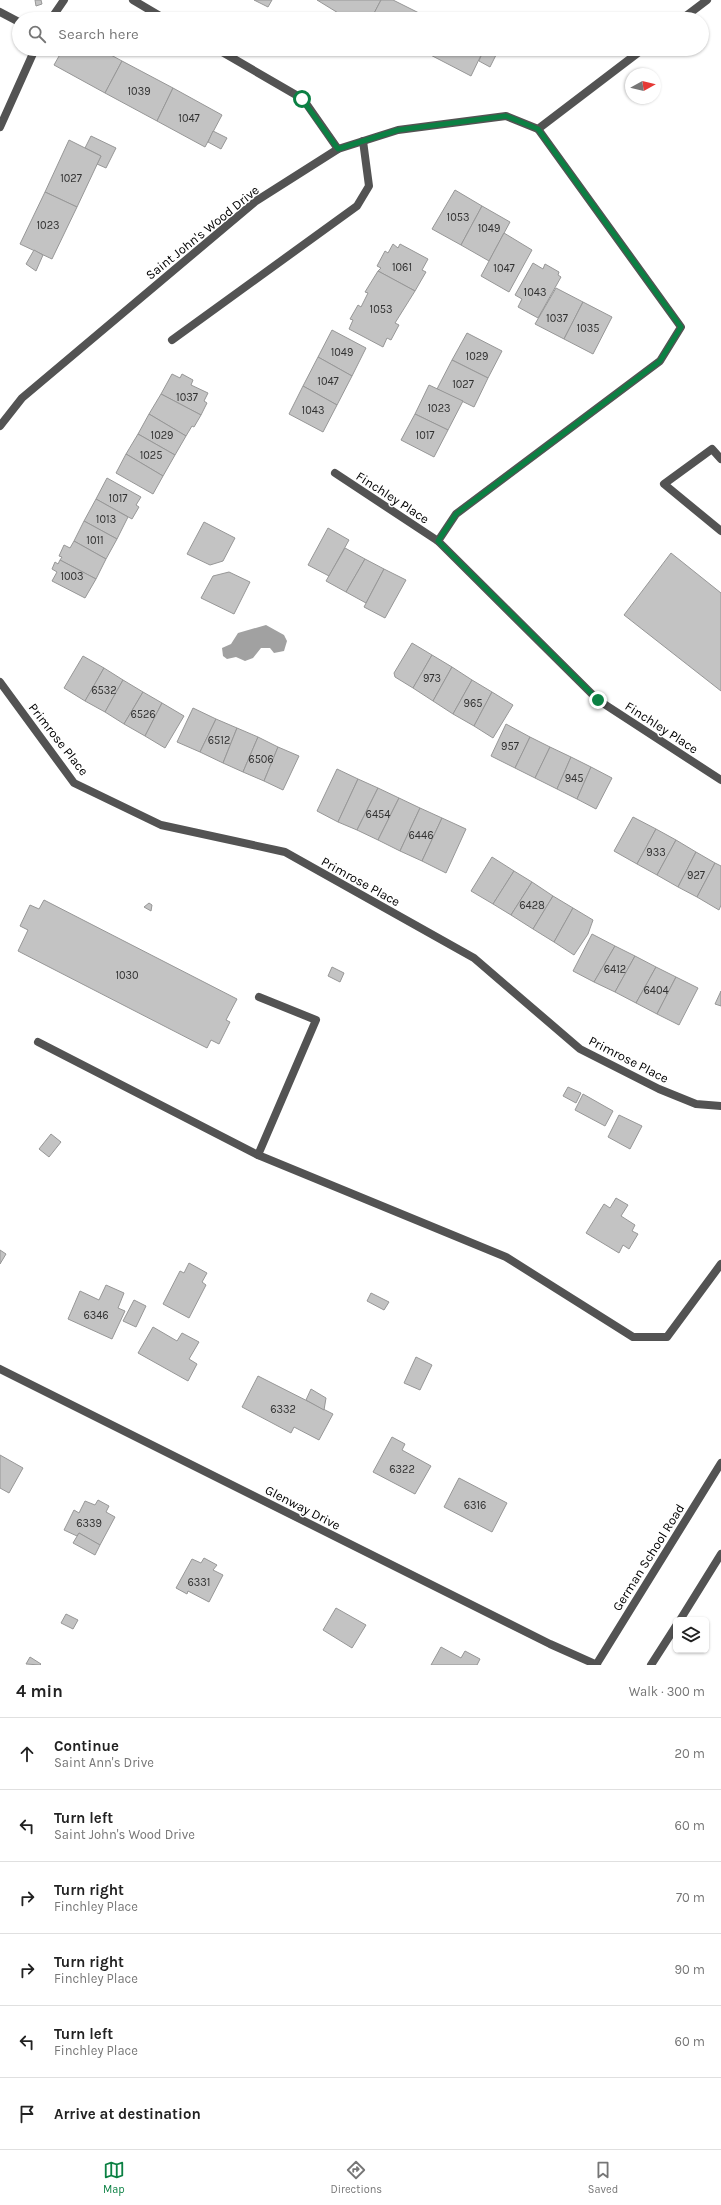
<!DOCTYPE html>
<html lang="en">
<head>
<meta charset="utf-8">
<style>
	:root { --surface:#fff; --page:#f6f6f6; --text:#222; --muted:#767676; --line:#e0e0e0; --accent:#0b8043 }
	body { margin:0; font-family:Karla,sans-serif; background:var(--page); color:var(--text) }
	.controls { position:absolute; right:12px; bottom:12px; display:grid; overflow:hidden; border-radius:6px; box-shadow:0 1px 3px #0004 }
	.controls button { width:36px; height:36px; display:grid; place-items:center; padding:0; border:0; border-bottom:1px solid var(--line); background:var(--surface); color:var(--text); font:20px sans-serif }
	.compass { position:absolute; left:625px; top:68px; width:36px; height:36px; border-radius:50%; background:var(--surface); box-shadow:0 1px 3px #0004; rotate:82deg }
	.stop { position:absolute; width:12px; height:12px; margin:-9px; border:3px solid #0b8043; border-radius:50%; background:#fff }
	.stop.end { background:#0b8043; border-color:#fff; box-shadow:0 1px 4px #0008 }
	.list { margin:0; padding:0; list-style:none }
	h2 { display:flex; justify-content:space-between; align-items:center; height:52px; margin:0; padding:0 16px; font-size:17px }
	h2 small { font-size:13px; font-weight:400; color:var(--muted) }
	.list li { display:grid; grid-template-columns:26px 1fr auto; gap:12px; align-items:center; box-sizing:border-box; height:72px; padding:0 16px; border-top:1px solid var(--line) }
	.list b { display:block; font-size:15px; white-space:nowrap }
	.list p { margin:0; font-size:13px; white-space:nowrap; color:var(--muted) }
	.list em { font-size:13px; font-style:normal; color:var(--muted) }
	.icon { flex:none; width:22px; height:22px; fill:none; stroke:currentColor; stroke-width:2; stroke-linecap:round; stroke-linejoin:round }
	.map { position:relative; flex:none; width:721px; height:1665px; overflow:hidden }
	.search { position:absolute; background:var(--surface); box-shadow:0 1px 3px #0004; left:12px; right:12px; top:12px; height:44px; display:flex; align-items:center; gap:10px; box-sizing:border-box; padding:0 14px; border-radius:22px; color:var(--muted); font-size:15px }
	.sheet { height:484px; background:var(--surface) }
	nav { display:flex; justify-content:space-around; align-items:center; box-sizing:border-box; height:56px; border-top:1px solid var(--line); background:var(--surface); font-size:11px; color:var(--muted) }
	nav a { display:grid; justify-items:center; gap:2px }
	nav .on { color:var(--accent) }
	.map>svg:first-child { display:block }
</style>
</head>
<body>
<div class="map">
<svg width="721" height="1665" viewBox="0 0 721 1665">
	<rect width="100%" height="100%" fill="#fff"/>
	<!-- water -->
	<polygon fill="#a1a1a1" points="266,625 284,635 287,641 284,651 274,653 270,648 261,648 253,658 245,661 236,657 227,659 223,656 222,648 231,644 238,633"/>
	<!-- building -->
	<g fill="#c3c3c3" stroke="#979797">
		<polygon points="35,0 41,0 42,4 36,6"/>
		<polygon points="254,0 272,0 268,7"/>
		<polygon points="317,0 381,0 371,19 348,19"/>
		<polygon points="381,0 393,0 431,19 371,19"/>
		<polygon points="63,49 100,49 122,61 105,93 54,65"/>
		<polygon points="419,49 484,49 471,76"/>
		<polygon points="484,49 499,49 490,67 479,61"/>
		<polygon points="122,61 173,88 157,121 105,93"/>
		<polygon points="173,88 222,115 205,147 157,121"/>
		<polygon points="213,131 227,138 221,149 208,142"/>
		<polygon points="91,136 116,148 106,168 97,164 101,156 85,148"/>
		<polygon points="69,140 101,156 77,207 45,192"/>
		<polygon points="455,190 482,206 461,245 432,229"/>
		<polygon points="45,192 77,207 52,259 20,244"/>
		<polygon points="482,206 510,222 489,261 461,245"/>
		<polygon points="504,233 532,250 509,292 481,276"/>
		<polygon points="393,244 398,248 400,244 428,259 422,270 426,272 415,291 378,271 381,268 377,266 385,251 388,253"/>
		<polygon points="34,250 43,255 36,271 26,264"/>
		<polygon points="533,263 543,269 545,264 559,272 558,275 561,277 538,318 518,307 522,299 515,295"/>
		<polygon points="378,271 415,291 395,323 399,325 391,340 387,338 383,347 349,329 353,320 350,319 358,305 361,307 368,293 365,292"/>
		<polygon points="556,288 583,302 564,339 535,324"/>
		<polygon points="583,302 612,317 593,354 564,339"/>
		<polygon points="332,330 366,348 352,376 318,357"/>
		<polygon points="467,333 502,351 488,378 452,360"/>
		<polygon points="318,357 352,376 337,405 303,386"/>
		<polygon points="452,360 488,378 474,407 437,389"/>
		<polygon points="172,374 180,378 182,374 193,380 191,385 208,393 204,401 207,403 201,415 161,394"/>
		<polygon points="429,385 463,401 448,430 415,414"/>
		<polygon points="303,386 337,405 323,432 289,414"/>
		<polygon points="161,394 201,415 194,427 192,426 186,436 149,414"/>
		<polygon points="149,414 186,436 175,455 138,434"/>
		<polygon points="415,414 448,430 434,457 401,440"/>
		<polygon points="138,434 175,455 163,476 126,454"/>
		<polygon points="126,454 163,476 153,494 116,473"/>
		<polygon points="107,478 141,497 136,505 139,507 132,519 96,499"/>
		<polygon points="96,499 128,517 117,539 84,521"/>
		<polygon points="84,521 117,539 106,559 74,541"/>
		<polygon points="204,522 235,538 223,561 210,565 187,554"/>
		<polygon points="328,528 349,540 329,576 308,565"/>
		<polygon points="74,541 106,559 96,579 60,560 62,557 59,556 64,545 70,548"/>
		<polygon points="345,548 365,559 346,592 326,581"/>
		<polygon points="671,553 721,593 721,691 624,615"/>
		<polygon points="365,559 384,569 366,603 346,592"/>
		<polygon points="60,560 96,579 85,598 52,581 57,572 52,569 55,562 58,564"/>
		<polygon points="384,569 406,580 385,618 364,607"/>
		<polygon points="229,572 250,582 234,614 201,598 213,576"/>
		<polygon points="412,643 432,655 413,688 395,677 394,673"/>
		<polygon points="432,655 452,667 433,701 413,688"/>
		<polygon points="83,656 104,668 85,701 64,688"/>
		<polygon points="452,667 472,680 453,714 433,701"/>
		<polygon points="104,668 123,680 105,712 85,701"/>
		<polygon points="123,680 143,692 124,724 105,712"/>
		<polygon points="472,680 492,692 474,726 453,714"/>
		<polygon points="143,692 162,703 145,736 124,724"/>
		<polygon points="492,692 513,705 493,738 474,726"/>
		<polygon points="162,703 184,716 165,748 145,736"/>
		<polygon points="193,708 216,719 200,752 177,742"/>
		<polygon points="216,719 237,728 223,763 200,752"/>
		<polygon points="506,724 530,737 515,768 491,756"/>
		<polygon points="237,728 258,737 243,772 223,763"/>
		<polygon points="258,737 278,747 264,781 243,772"/>
		<polygon points="530,737 550,747 535,778 515,768"/>
		<polygon points="278,747 299,756 283,790 264,781"/>
		<polygon points="550,747 571,757 557,789 535,778"/>
		<polygon points="571,757 591,767 577,799 557,789"/>
		<polygon points="591,767 612,778 596,809 577,799"/>
		<polygon points="337,769 358,779 338,822 317,811"/>
		<polygon points="358,779 378,788 357,830 338,822"/>
		<polygon points="378,788 399,798 378,840 357,830"/>
		<polygon points="399,798 420,808 400,851 378,840"/>
		<polygon points="420,808 442,818 422,861 400,851"/>
		<polygon points="633,817 656,829 637,864 614,851"/>
		<polygon points="442,818 466,829 446,873 422,861"/>
		<polygon points="656,829 676,840 657,875 637,864"/>
		<polygon points="676,840 696,852 678,887 657,875"/>
		<polygon points="696,852 715,863 697,897 678,887"/>
		<polygon points="492,857 514,871 493,904 471,891"/>
		<polygon points="715,863 721,866 721,905 719,910 697,897"/>
		<polygon points="514,871 532,882 511,915 493,904"/>
		<polygon points="532,882 553,896 533,929 511,915"/>
		<polygon points="553,896 573,908 554,942 533,929"/>
		<polygon points="44,900 237,999 226,1020 230,1022 219,1044 211,1040 207,1048 18,951 28,930 20,926 30,905 39,909"/>
		<polygon points="149,903 152,905 151,911 144,907"/>
		<polygon points="573,908 593,920 588,934 574,955 554,942"/>
		<polygon points="592,934 615,946 594,982 573,971"/>
		<polygon points="615,946 635,956 615,992 594,982"/>
		<polygon points="635,956 656,967 636,1003 615,992"/>
		<polygon points="332,967 344,973 340,982 328,976"/>
		<polygon points="656,967 676,977 657,1014 636,1003"/>
		<polygon points="676,977 698,988 679,1025 657,1014"/>
		<polygon points="721,991 721,1006 715,1004"/>
		<polygon points="568,1087 581,1093 576,1103 563,1096"/>
		<polygon points="583,1094 613,1111 605,1126 575,1110"/>
		<polygon points="619,1115 642,1126 630,1149 608,1137"/>
		<polygon points="51,1134 61,1142 49,1157 39,1149"/>
		<polygon points="616,1198 628,1205 621,1216 635,1225 632,1231 638,1234 629,1249 623,1245 619,1253 586,1233 604,1204 610,1208"/>
		<polygon points="0,1250 6,1254 0,1264"/>
		<polygon points="189,1263 207,1273 202,1282 206,1285 189,1318 163,1304 180,1271 184,1273"/>
		<polygon points="106,1285 124,1293 118,1308 125,1311 112,1339 68,1319 80,1291 99,1300"/>
		<polygon points="371,1293 389,1302 384,1310 367,1301"/>
		<polygon points="134,1300 146,1306 136,1327 123,1321"/>
		<polygon points="153,1327 177,1341 182,1333 199,1342 189,1359 197,1364 188,1381 138,1353"/>
		<polygon points="416,1357 432,1365 420,1390 404,1383"/>
		<polygon points="258,1376 333,1414 319,1440 294,1427 291,1433 242,1407"/>
		<polygon points="311,1389 326,1398 324,1410 306,1400"/>
		<polygon points="392,1437 405,1444 402,1450 431,1466 415,1494 373,1472"/>
		<polygon points="0,1455 23,1468 9,1493 0,1488"/>
		<polygon points="459,1478 507,1503 492,1532 444,1507"/>
		<polygon points="98,1500 109,1506 106,1512 115,1517 100,1545 79,1533 77,1536 64,1530 74,1510 79,1513 85,1501 95,1505"/>
		<polygon points="79,1533 100,1545 95,1555 73,1543"/>
		<polygon points="204,1558 217,1565 213,1570 223,1575 209,1602 188,1591 187,1594 176,1588 192,1559 201,1563"/>
		<polygon points="336,1608 366,1625 352,1648 323,1630"/>
		<polygon points="66,1614 78,1620 73,1629 61,1623"/>
		<polygon points="441,1647 461,1658 465,1651 480,1659 477,1665 431,1665"/>
		<polygon points="30,1657 41,1664 40,1665 26,1664"/>
	</g>
	<g fill="none" stroke-linecap="round" stroke-linejoin="round">
		<!-- service -->
		<g stroke="#535353" stroke-width="8">
			<polyline points="172,340 357,206 369,186 363,141"/>
			<polyline points="721,459 712,449 664,484 721,531"/>
			<polyline points="259,997 316,1020 258,1155 506,1257 633,1337 667,1337 721,1264"/>
			<polyline points="38,1042 258,1155"/>
		</g>
		<!-- minor -->
		<g stroke="#535353" stroke-width="8">
			<polyline points="133,0 165,19"/>
			<polyline points="0,12 19,22"/>
			<polyline points="51,19 64,0"/>
			<polyline points="682,19 707,0"/>
			<polyline points="217,49 303,99 338,149"/>
			<polyline points="0,127 35,49"/>
			<polyline points="0,426 22,398 256,201 338,149 398,130 506,116 538,129 643,49"/>
			<polyline points="335,473 438,541 598,700 721,780"/>
			<polyline points="438,541 456,514 660,361 681,327 538,129"/>
			<polyline points="0,682 74,783 161,825 285,852 474,958 580,1049 659,1089 696,1104 721,1106"/>
			<polyline points="0,1369 550,1644 597,1665"/>
		</g>
		<!-- tertiary -->
		<g stroke="#535353" stroke-width="8">
			<polyline points="680,1620 721,1554"/>
			<polyline points="596,1665 721,1463"/>
			<polyline points="651,1665 676,1626"/>
		</g>
	</g>
	<g fill="none" stroke-linecap="round" stroke-linejoin="round">
		<!-- route -->
		<polyline stroke="#0b8043" stroke-width="5" points="302,99 338,149 398,130 506,116 538,129 681,327 660,361 456,514 438,541 598,700"/>
	</g>
	<g text-anchor="middle" stroke-width="3" stroke-linejoin="round" paint-order="stroke">
		<!-- number labels -->
		<g font-size="11" fill="#313131">
			<text x="139" y="95">1039</text>
			<text x="189" y="122">1047</text>
			<text x="71" y="182">1027</text>
			<text x="458" y="221">1053</text>
			<text x="48" y="229">1023</text>
			<text x="489" y="232">1049</text>
			<text x="402" y="271">1061</text>
			<text x="504" y="272">1047</text>
			<text x="535" y="296">1043</text>
			<text x="381" y="313">1053</text>
			<text x="557" y="322">1037</text>
			<text x="588" y="332">1035</text>
			<text x="342" y="356">1049</text>
			<text x="477" y="360">1029</text>
			<text x="328" y="385">1047</text>
			<text x="463" y="388">1027</text>
			<text x="187" y="401">1037</text>
			<text x="439" y="412">1023</text>
			<text x="313" y="414">1043</text>
			<text x="162" y="439">1029</text>
			<text x="425" y="439">1017</text>
			<text x="151" y="459">1025</text>
			<text x="118" y="502">1017</text>
			<text x="106" y="523">1013</text>
			<text x="95" y="544">1011</text>
			<text x="72" y="580">1003</text>
			<text x="432" y="682">973</text>
			<text x="104" y="694">6532</text>
			<text x="473" y="707">965</text>
			<text x="143" y="718">6526</text>
			<text x="219" y="744">6512</text>
			<text x="510" y="750">957</text>
			<text x="261" y="763">6506</text>
			<text x="574" y="782">945</text>
			<text x="378" y="818">6454</text>
			<text x="421" y="839">6446</text>
			<text x="656" y="856">933</text>
			<text x="696" y="879">927</text>
			<text x="532" y="909">6428</text>
			<text x="615" y="973">6412</text>
			<text x="127" y="979">1030</text>
			<text x="656" y="994">6404</text>
			<text x="96" y="1319">6346</text>
			<text x="283" y="1413">6332</text>
			<text x="402" y="1473">6322</text>
			<text x="475" y="1509">6316</text>
			<text x="89" y="1527">6339</text>
			<text x="199" y="1586">6331</text>
		</g>
		<!-- street labels -->
		<g font-size="13" fill="#000" stroke="#fff">
			<text transform="translate(202 232) rotate(-39)" y="5">Saint John's Wood Drive</text>
			<text transform="translate(393 497) rotate(33)" y="5">Finchley Place</text>
			<text transform="translate(662 727) rotate(33)" y="5">Finchley Place</text>
			<text transform="translate(59 739) rotate(52)" y="5">Primrose Place</text>
			<text transform="translate(361 881) rotate(29)" y="5">Primrose Place</text>
			<text transform="translate(629 1059) rotate(27)" y="5">Primrose Place</text>
			<text transform="translate(303 1507) rotate(27)" y="5">Glenway Drive</text>
			<text transform="translate(648 1557) rotate(-58)" y="5">German School Road</text>
		</g>
	</g>
</svg>
<div class="controls">
<button><svg class="icon" aria-label="layers" viewBox="0 0 24 24"><path d="M12 4l9 5-9 5-9-5zM3 14l9 5 9-5"/></svg></button>
</div>
<svg class="compass" viewBox="-18 -18 36 36"><path d="M0-13l5 13h-10z" fill="#e53935"/><path d="M0 13l5-13h-10z" fill="#767676"/></svg>
<div class="stop" style="left:302px;top:99px"></div>
<div class="stop end" style="left:598px;top:700px"></div>
<div class="search"><svg class="icon" aria-label="search" viewBox="0 0 24 24"><circle cx="10" cy="10" r="6"/><path d="M15 15l6 6"/></svg>Search here</div>
</div>
<section class="sheet">
<h2>4 min<small>Walk · 300 m</small></h2>
<ul class="list">
<li><svg class="icon" aria-label="ahead" viewBox="0 0 24 24"><path d="M12 20V5M6 11l6-6 6 6"/></svg><div><b>Continue</b><p>Saint Ann's Drive</p></div><em>20 m</em></li>
<li><svg class="icon" aria-label="left" viewBox="0 0 24 24"><path d="M17 20v-9H6M10 6l-5 5 5 5"/></svg><div><b>Turn left</b><p>Saint John's Wood Drive</p></div><em>60 m</em></li>
<li><svg class="icon" aria-label="right" viewBox="0 0 24 24"><path d="M7 20v-9h11M14 6l5 5-5 5"/></svg><div><b>Turn right</b><p>Finchley Place</p></div><em>70 m</em></li>
<li><svg class="icon" aria-label="right" viewBox="0 0 24 24"><path d="M7 20v-9h11M14 6l5 5-5 5"/></svg><div><b>Turn right</b><p>Finchley Place</p></div><em>90 m</em></li>
<li><svg class="icon" aria-label="left" viewBox="0 0 24 24"><path d="M17 20v-9H6M10 6l-5 5 5 5"/></svg><div><b>Turn left</b><p>Finchley Place</p></div><em>60 m</em></li>
<li><svg class="icon" aria-label="arrive" viewBox="0 0 24 24"><path d="M6 21V4h12l-3 4 3 4H6"/></svg><div><b>Arrive at destination</b></div></li>
</ul>
</section>
<nav>
<a class="on"><svg class="icon" aria-label="map" viewBox="0 0 24 24"><path d="M3 6l6-2 6 2 6-2v14l-6 2-6-2-6 2zM9 4v14M15 6v14"/></svg>Map</a>
<a><svg class="icon" aria-label="directions" viewBox="0 0 24 24"><path d="M12 3l9 9-9 9-9-9zM9 14v-3h6M13 9l2 2-2 2"/></svg>Directions</a>
<a><svg class="icon" aria-label="saved" viewBox="0 0 24 24"><path d="M7 4h10v16l-5-4-5 4z"/></svg>Saved</a>
</nav>
</body>
</html>
